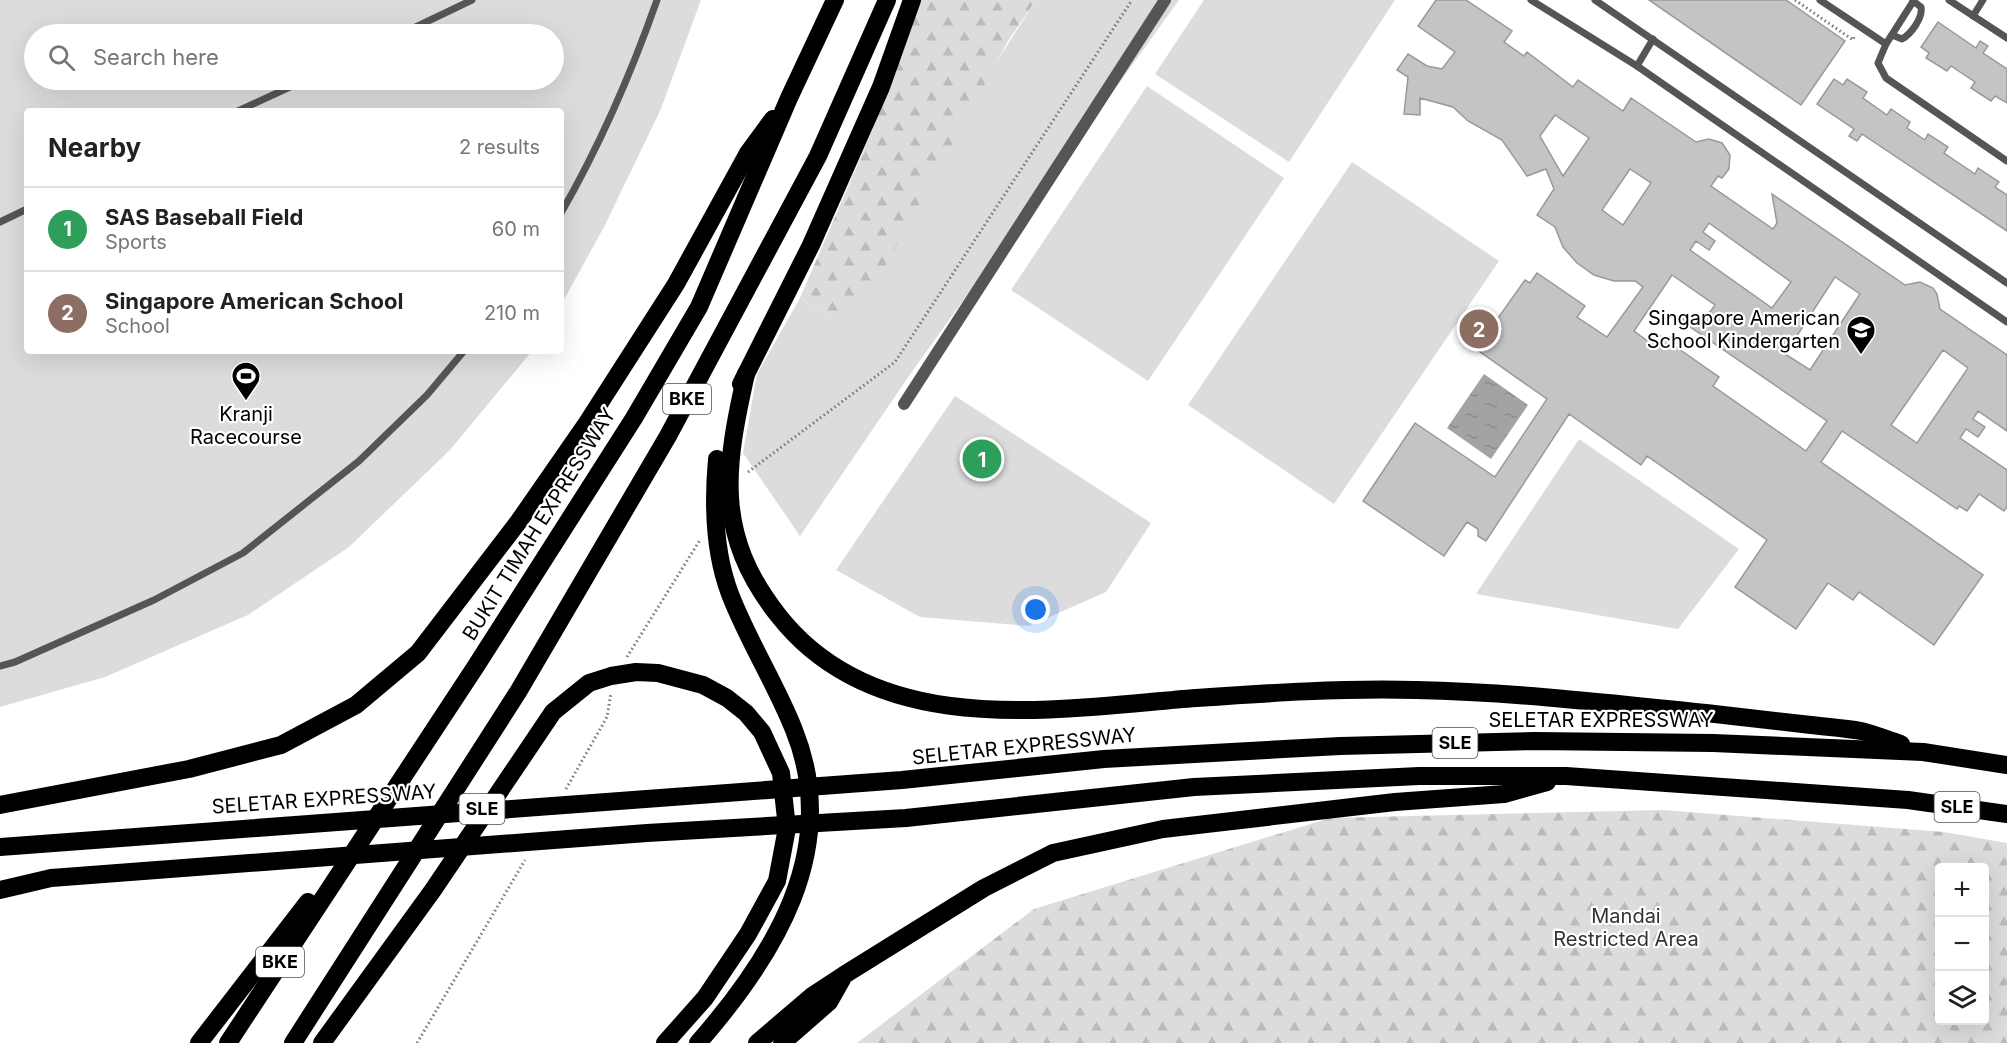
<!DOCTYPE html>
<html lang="en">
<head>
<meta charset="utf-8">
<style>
	:root { --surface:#fff; --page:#f2f2f2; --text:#222; --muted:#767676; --line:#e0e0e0; --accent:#111827 }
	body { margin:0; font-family:Inter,sans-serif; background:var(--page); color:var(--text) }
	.controls { position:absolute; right:18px; bottom:18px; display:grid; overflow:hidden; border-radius:6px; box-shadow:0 6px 24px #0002 }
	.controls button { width:54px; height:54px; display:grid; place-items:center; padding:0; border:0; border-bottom:2px solid var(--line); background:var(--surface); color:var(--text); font:30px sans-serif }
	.you { position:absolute; left:1036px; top:610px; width:21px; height:21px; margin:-15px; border:4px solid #fff; border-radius:50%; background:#1a73e8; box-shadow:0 0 0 9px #1a73e833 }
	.badge { display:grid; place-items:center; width:39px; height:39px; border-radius:50%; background:var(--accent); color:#fff; font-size:20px; font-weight:700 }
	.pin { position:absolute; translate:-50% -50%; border:3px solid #fff; box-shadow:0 2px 6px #0006 }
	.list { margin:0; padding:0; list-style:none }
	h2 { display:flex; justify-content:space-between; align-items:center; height:78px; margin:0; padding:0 24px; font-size:26px }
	h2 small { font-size:20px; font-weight:400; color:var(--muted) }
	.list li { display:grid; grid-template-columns:39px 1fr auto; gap:18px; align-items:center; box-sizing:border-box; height:84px; padding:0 24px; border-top:2px solid var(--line) }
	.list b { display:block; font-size:22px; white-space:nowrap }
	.list p { margin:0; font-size:20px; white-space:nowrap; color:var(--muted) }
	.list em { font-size:20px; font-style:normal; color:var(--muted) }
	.icon { flex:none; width:33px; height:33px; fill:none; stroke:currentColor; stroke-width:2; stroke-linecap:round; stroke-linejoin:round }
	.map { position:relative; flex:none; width:2007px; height:1043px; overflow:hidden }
	.search { position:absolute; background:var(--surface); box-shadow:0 6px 24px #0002; left:24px; top:24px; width:540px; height:66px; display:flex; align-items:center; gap:15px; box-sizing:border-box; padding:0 21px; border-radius:33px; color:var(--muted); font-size:22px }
	.panel { position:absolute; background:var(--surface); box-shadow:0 6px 24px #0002; left:24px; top:108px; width:540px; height:246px; border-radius:6px }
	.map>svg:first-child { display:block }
</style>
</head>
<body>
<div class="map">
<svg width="2007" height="1043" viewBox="0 0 2007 1043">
	<defs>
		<pattern id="forest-firs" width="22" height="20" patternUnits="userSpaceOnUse" patternTransform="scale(1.5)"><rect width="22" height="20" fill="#dcdcdc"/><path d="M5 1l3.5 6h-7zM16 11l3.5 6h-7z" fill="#bbb"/></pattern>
		<pattern id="water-ripples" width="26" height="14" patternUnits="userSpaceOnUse" patternTransform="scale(1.5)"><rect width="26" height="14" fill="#a3a3a3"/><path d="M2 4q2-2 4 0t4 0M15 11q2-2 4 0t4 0" fill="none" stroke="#8b8b8b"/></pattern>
	</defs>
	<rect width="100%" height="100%" fill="#fff"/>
	<!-- green -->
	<g fill="#dcdcdc" fill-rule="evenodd">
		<path d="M0,0H701L660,111L604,227L561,305V111H27V351H532L450,450L349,547L248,615L105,677L0,707ZM34,34H554V80H34Z"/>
		<polygon points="1036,0 1179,0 911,373 800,536 743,453 757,374 800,298 832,319"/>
		<polygon points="1204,0 1395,0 1289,162 1155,74"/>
		<polygon points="1147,86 1284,178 1148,381 1011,290"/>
		<polygon points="1352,162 1499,261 1334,504 1188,405"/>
		<polygon points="955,396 1151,523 1106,592 1029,626 920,617 836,570"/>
		<polygon points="1579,439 1739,549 1678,629 1476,594"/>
	</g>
	<!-- forest -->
	<g fill="url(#forest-firs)" fill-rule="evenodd">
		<polygon points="919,0 1036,0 1008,41 873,289 832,319 800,298 872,131"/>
		<path d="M1663,810L1944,832L2007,843V1043H857L1034,909L1330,818ZM1940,868H1984V1020H1940Z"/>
	</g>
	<!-- water -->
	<polygon fill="url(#water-ripples)" points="1484,374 1528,405 1491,459 1447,428"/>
	<!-- building -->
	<g fill="#c4c4c4" stroke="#999" stroke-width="1.5" fill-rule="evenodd">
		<path d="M1436,0H1466L1512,31L1504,42L1524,56L1527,52L1573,87L1578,80L1623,111L1631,98L1696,142L1709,139L1722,143L1730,155L1729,169L1722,178L1718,176L1711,186L1773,229L1777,223L1772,194L1905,285L1920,282L1933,288L1937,294L1940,309L2007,355V431L1978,411L1973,419L1985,427L1978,437L1966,429L1960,438L2007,470V507L2004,511L1979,494L1967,511L1959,506L1957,509L1842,431L1821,462L1983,575L1934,645L1859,592L1853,600L1828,583L1796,629L1735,587L1767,540L1647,456L1641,465L1569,414L1486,541L1478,536V529L1467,522L1444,556L1363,501L1415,423L1495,477L1547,399L1476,349L1525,280L1530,283L1537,273L1585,306L1577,317L1607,337L1643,287L1635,281H1614L1594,275L1577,263L1563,247L1555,227L1537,215L1554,189L1546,169L1527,176L1502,140L1468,121L1453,107L1420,98V115L1404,114L1408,77L1397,70L1408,54L1427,66L1442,69L1455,52L1418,26ZM1555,115L1589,138L1563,176L1540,136ZM1630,169L1651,183L1623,225L1602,210ZM1709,223L1791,282L1772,308L1690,250L1696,241L1709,250L1715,241L1703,232ZM1672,275L1715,305L1710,312L1680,320L1827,421L1806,451L1713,386L1719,377L1656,333L1649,342L1634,331ZM1835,277L1860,294L1810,370L1785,354ZM1943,350L1968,368L1917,443L1891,425Z"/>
		<polygon points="1649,0 1786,0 1845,41 1801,105"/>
		<polygon points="1938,22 1976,48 1980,41 1988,46 1983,53 2007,69 2007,103 1995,96 1991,101 1971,88 1975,82 1951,66 1947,71 1926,58 1929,53 1921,47"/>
		<polygon points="1834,79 1843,85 1847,79 1867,92 1863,98 1887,115 1891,109 1910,122 1907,128 1925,140 1928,134 1948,147 1944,153 1975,174 1978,168 1999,182 1995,187 2007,195 2007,231 1862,134 1857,141 1849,136 1854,129 1817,104"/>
	</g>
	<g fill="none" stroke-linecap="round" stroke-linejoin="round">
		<!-- path -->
		<g stroke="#777" stroke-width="3" stroke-dasharray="1.5 3" stroke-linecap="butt">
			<polyline points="1795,0 1853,40 1854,37"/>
			<polyline points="748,472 895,362 1132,0"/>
			<polyline points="627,657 700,540"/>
			<polyline points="566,789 607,717 611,693"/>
			<polyline points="417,1043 525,860"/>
		</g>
		<!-- lane -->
		<g stroke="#555" stroke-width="7">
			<polyline points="1531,0 1637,66 2007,322"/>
			<polyline points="1595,0 2007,283"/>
			<polyline points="1820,0 1886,44"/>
			<polyline points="1914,0 1886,44 1878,63 1886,78 2007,161"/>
			<polyline points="1949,0 2007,38"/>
			<polyline points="1973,16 1983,0"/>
			<polyline points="401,34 472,0"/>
			<path d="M1892,35L1902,39C1911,34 1923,18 1921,7L1913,1"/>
			<polyline points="1637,66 1653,39"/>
			<polyline points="238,111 305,80"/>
			<path d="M561,213C600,145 631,74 657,0"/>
			<polyline points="0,222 27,209"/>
			<polyline points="0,666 15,662 154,600 243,553 359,461 427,395 464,351"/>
		</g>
		<!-- street -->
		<polyline stroke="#555" stroke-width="12" points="904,404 1165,0"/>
		<!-- highway -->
		<g stroke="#000" stroke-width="18">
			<path d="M746,374C725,467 714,534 778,615C877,742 1057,709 1196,698C1269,693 1343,688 1416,690C1513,692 1609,703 1706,713C1741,717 1776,721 1811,725C1828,727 1845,728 1861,731C1874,734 1888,740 1901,744"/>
			<polyline points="741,384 811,245 881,87 912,0"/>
			<polyline points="0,805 189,769 281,745 356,705 418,653 519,521 585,426 676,284 748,153 773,119"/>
			<polyline points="0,847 902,780 1104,759 1340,746 1534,741 1713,743 1923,752 2007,765"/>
			<polyline points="0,890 51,878 647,833 906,818 1194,787 1419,776 1566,776 1908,800 2007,814"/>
			<polyline points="199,1043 308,902"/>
			<polyline points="228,1043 476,666 634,418 699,307 789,98 835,0"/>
			<polyline points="293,1043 518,692 668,436 818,156 887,0"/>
			<polyline points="322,1043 433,890 553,712 589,683 611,676 636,672 658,673 703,685 727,698 746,713 762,732 781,773 787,828 777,881 748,934 705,998 665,1043"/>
			<path d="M698,1043C774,956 842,849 794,730C776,684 748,641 730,594C714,552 713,503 717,459"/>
			<polyline points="757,1043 812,996 844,975 984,888 1053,853 1163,829 1395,802 1504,794 1547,782"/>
			<polyline points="782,1043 829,1002 842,979"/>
		</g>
	</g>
	<!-- icons -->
	<defs>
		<g id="school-pin" transform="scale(1.5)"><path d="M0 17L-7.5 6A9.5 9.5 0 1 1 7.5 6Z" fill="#000" stroke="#fff"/><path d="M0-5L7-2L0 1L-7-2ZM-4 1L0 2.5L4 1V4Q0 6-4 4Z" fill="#fff"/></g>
		<g id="stadium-pin" transform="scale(1.5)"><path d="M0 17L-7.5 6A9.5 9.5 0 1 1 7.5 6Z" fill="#000" stroke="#fff"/><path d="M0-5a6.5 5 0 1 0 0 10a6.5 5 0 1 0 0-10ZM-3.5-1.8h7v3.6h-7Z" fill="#fff"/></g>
	</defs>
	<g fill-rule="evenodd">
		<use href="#school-pin" x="1861" y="330"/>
		<use href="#stadium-pin" x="246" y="376"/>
	</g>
	<g text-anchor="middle" stroke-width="4.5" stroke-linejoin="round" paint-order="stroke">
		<!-- shield labels -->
		<g fill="#fff" stroke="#4c4c4c" stroke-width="1.5">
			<rect x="663" y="384" width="48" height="30" rx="4.5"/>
			<rect x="1432.5" y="728" width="45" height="30" rx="4.5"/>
			<rect x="1934.5" y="792" width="45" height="30" rx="4.5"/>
			<rect x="459.5" y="794" width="45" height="30" rx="4.5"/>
			<rect x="256" y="947" width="48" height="30" rx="4.5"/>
		</g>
		<g font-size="18" font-weight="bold" fill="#000">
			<text x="687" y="405">BKE</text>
			<text x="1455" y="749">SLE</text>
			<text x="1957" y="813">SLE</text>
			<text x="482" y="815">SLE</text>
			<text x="280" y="968">BKE</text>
		</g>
		<!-- poi labels -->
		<g font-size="20" fill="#000" stroke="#fff" text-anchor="end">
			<text x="1840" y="325">Singapore American<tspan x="1840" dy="23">School Kindergarten</tspan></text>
			<text x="246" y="421" text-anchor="middle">Kranji<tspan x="246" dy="23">Racecourse</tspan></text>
		</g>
		<!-- street labels -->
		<g font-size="20" fill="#000" stroke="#fff">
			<text transform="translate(539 524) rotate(-58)" y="7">BUKIT TIMAH EXPRESSWAY</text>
			<text x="1601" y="727">SELETAR EXPRESSWAY</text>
			<text transform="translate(1024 746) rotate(-6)" y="7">SELETAR EXPRESSWAY</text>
			<text transform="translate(324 799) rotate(-4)" y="7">SELETAR EXPRESSWAY</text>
		</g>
		<!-- park labels -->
		<g font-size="20" fill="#333" stroke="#fff">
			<text x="1626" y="923">Mandai<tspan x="1626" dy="23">Restricted Area</tspan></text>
		</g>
	</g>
</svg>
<div class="controls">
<button>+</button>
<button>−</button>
<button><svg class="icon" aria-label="layers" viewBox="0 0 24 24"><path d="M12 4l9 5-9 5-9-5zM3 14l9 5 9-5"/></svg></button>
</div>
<div class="you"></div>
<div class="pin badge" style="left:982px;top:459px;background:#2e9e5b">1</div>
<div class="pin badge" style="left:1479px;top:329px;background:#8d6e63">2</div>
<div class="search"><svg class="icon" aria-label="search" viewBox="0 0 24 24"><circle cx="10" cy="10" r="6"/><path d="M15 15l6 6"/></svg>Search here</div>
<section class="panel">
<h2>Nearby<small>2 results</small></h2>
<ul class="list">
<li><span class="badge" style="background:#2e9e5b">1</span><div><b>SAS Baseball Field</b><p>Sports</p></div><em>60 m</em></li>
<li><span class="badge" style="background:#8d6e63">2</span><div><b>Singapore American School</b><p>School</p></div><em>210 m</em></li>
</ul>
</section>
</div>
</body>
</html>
